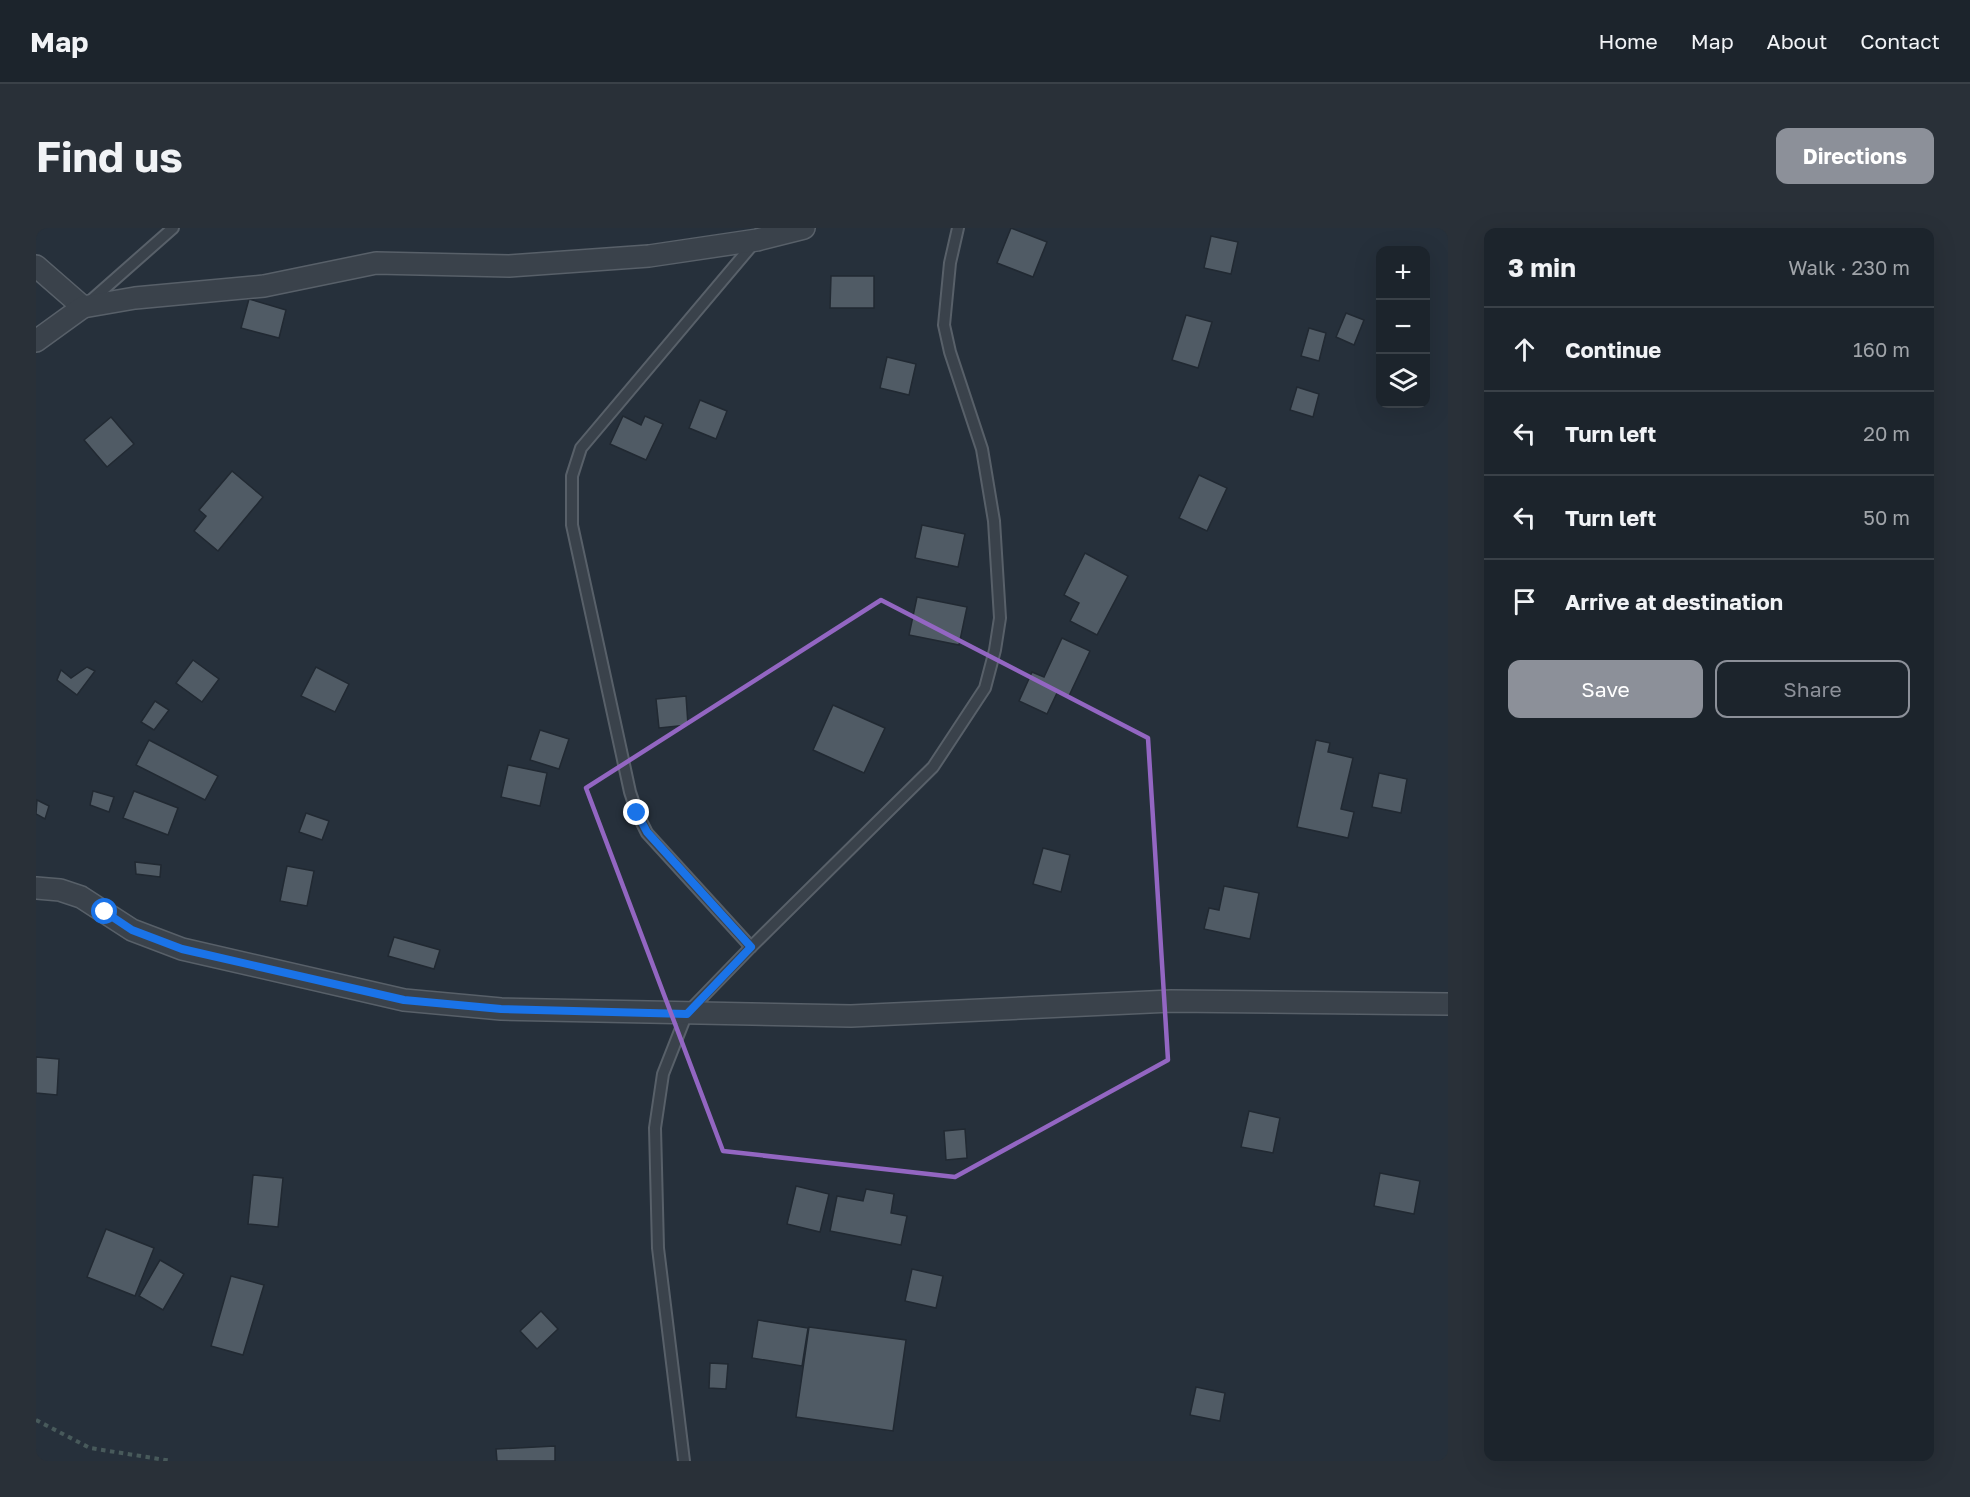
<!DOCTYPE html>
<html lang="en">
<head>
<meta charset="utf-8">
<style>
	:root { --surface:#1c242c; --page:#293038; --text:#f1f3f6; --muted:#a0a4a9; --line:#3a4148; --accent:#8c9099 }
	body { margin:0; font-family:"Golos Text",sans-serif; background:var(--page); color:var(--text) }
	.controls { position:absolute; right:18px; top:18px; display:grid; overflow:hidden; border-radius:12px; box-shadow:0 6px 24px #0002 }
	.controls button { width:54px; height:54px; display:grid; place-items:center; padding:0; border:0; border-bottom:2px solid var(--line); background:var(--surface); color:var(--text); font:30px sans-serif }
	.stop { position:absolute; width:18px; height:18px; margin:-14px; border:4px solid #1a73e8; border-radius:50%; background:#fff }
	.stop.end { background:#1a73e8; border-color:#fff; box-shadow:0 2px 6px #0008 }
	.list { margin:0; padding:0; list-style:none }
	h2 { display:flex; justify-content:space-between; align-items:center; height:78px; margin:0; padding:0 24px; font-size:26px }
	h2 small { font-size:20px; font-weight:400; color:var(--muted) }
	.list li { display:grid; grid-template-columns:39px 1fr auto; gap:18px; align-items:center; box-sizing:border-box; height:84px; padding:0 24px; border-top:2px solid var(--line) }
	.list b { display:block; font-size:22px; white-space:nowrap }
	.list em { font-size:20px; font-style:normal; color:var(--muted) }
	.actions { display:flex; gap:12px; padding:18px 24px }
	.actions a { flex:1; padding:14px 0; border:2px solid var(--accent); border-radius:12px; text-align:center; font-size:21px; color:var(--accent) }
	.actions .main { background:var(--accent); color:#fff }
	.icon { flex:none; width:33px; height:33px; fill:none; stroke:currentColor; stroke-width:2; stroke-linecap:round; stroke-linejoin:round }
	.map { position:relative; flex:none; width:1412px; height:1233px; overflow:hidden; border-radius:12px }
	header { display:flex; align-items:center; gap:36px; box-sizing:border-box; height:84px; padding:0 30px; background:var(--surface); border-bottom:2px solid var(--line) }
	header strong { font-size:28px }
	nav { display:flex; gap:33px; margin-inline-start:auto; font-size:21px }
	.intro { display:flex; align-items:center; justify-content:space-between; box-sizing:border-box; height:144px; padding:0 36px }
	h1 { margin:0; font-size:42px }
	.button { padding:15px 27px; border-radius:12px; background:var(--accent); color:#fff; font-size:21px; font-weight:700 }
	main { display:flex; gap:36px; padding:0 36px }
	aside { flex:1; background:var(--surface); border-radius:12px; box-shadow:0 6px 24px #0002 }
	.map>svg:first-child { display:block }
</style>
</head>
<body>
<header>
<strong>Map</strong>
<nav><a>Home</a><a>Map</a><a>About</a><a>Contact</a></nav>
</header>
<div class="intro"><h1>Find us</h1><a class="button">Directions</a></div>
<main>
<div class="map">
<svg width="1412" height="1233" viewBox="0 0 1412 1233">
	<rect width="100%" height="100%" fill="#26303b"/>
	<!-- building -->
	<g fill="#505b65" stroke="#212932" stroke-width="1.5">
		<polygon points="975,0 1011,14 997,49 961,35"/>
		<polygon points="1175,8 1202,14 1195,46 1168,40"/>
		<polygon points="795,48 838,48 838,80 794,80"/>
		<polygon points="213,71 250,82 243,110 205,100"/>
		<polygon points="1310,85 1328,92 1318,117 1300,109"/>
		<polygon points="1150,87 1176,94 1162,140 1136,132"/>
		<polygon points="1273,100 1290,105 1283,133 1265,128"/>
		<polygon points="851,129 880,136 873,167 844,160"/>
		<polygon points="1261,159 1283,166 1277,189 1254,182"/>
		<polygon points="664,172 691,183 680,211 653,200"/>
		<polygon points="587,188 605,197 609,188 627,196 610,232 574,216"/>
		<polygon points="75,189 98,216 71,239 48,212"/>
		<polygon points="196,243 227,269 182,323 158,303 170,288 163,282"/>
		<polygon points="1163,247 1191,260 1171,303 1143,290"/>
		<polygon points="886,297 929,306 922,339 879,330"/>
		<polygon points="1049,325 1092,348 1061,407 1034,393 1043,375 1028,367"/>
		<polygon points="881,369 931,379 923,417 873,407"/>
		<polygon points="1026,410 1054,423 1032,470 1021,465 1011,486 983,473 996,444 1008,449"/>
		<polygon points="157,432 183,451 166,474 140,455"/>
		<polygon points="51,439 59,443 41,467 21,452 25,442 35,450"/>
		<polygon points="280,439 313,456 299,484 265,468"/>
		<polygon points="650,468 652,497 623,500 620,471"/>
		<polygon points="119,473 133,482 118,502 105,494"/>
		<polygon points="797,477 849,500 828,545 777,522"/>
		<polygon points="504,502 533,511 523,541 494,532"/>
		<polygon points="113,512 182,548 169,572 100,537"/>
		<polygon points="1280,512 1294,515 1292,524 1317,530 1305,581 1318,584 1312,610 1261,599"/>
		<polygon points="472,537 511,545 504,578 465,569"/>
		<polygon points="1343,545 1371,551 1365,585 1336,579"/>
		<polygon points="57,563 78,569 73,584 54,577"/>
		<polygon points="98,563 142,580 132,607 87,590"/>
		<polygon points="1,572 13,578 9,591 0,586"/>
		<polygon points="270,585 293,593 286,612 263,604"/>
		<polygon points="1007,620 1034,627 1025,664 997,656"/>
		<polygon points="99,634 125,637 124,649 100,646"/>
		<polygon points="251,638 278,643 271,678 244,673"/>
		<polygon points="1188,658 1223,665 1214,711 1168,701 1173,680 1183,682"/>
		<polygon points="358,709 404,722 398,741 352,728"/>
		<polygon points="0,829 23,831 21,867 0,865"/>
		<polygon points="1213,883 1244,890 1237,925 1205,919"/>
		<polygon points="929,901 931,930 910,932 908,903"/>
		<polygon points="1344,945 1384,953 1378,986 1338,978"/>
		<polygon points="217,947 247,950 242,999 212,996"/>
		<polygon points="760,958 793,966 784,1004 751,996"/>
		<polygon points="830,961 858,966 855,985 871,988 865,1017 794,1003 801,968 827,973"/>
		<polygon points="70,1001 118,1020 99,1068 51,1049"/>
		<polygon points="124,1032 148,1046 127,1082 103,1068"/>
		<polygon points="876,1041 907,1048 900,1080 869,1073"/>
		<polygon points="195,1048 228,1057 207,1127 175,1118"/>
		<polygon points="505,1083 522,1101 501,1121 484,1103"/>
		<polygon points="722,1092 772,1100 766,1138 716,1130"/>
		<polygon points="773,1099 870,1112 857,1203 760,1189"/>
		<polygon points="674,1135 692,1136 690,1161 673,1160"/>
		<polygon points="1160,1159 1189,1165 1184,1193 1154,1187"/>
		<polygon points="519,1218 519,1233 461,1233 460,1221"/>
	</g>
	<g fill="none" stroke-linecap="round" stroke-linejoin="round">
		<!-- lane casing -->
		<g stroke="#586069" stroke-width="14">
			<g id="lane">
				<polyline points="52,75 137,0"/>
				<polyline points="715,719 611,605 601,585 594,564 536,297 536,248 545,220 718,15"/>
				<polyline points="648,1233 622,1020 619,900 627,846 651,785 715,719 897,539 949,460 959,422 964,390 958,293 946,221 914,124 908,97 914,35 922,0"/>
			</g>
		</g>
		<!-- street casing -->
		<g stroke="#586069" stroke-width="24">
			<g id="street">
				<polyline points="0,38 47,79"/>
				<polyline points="0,113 47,79 99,70 228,58 340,35 473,38 613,28 721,12 768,0"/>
				<polyline points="0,660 24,662 45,669 96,702 146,721 368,772 465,781 815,788 1135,773 1412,776"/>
			</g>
		</g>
		<!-- path -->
		<polyline stroke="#485a5b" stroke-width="4" stroke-dasharray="4.5 4.5" stroke-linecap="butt" points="0,1192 54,1220 136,1233"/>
		<!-- lane -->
		<use href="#lane" stroke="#3a424b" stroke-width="10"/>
		<!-- street -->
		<use href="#street" stroke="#3a424b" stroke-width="21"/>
	</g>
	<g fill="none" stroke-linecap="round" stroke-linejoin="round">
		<!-- route -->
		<polyline stroke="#1a73e8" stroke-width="8" points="69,684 96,702 146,721 368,772 465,781 651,786 715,719 611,604 601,585"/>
	</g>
	<!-- marked area -->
	<path fill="none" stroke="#9366c2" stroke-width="4.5" stroke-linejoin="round" d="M845,372L1112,510L1132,832L919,949L687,923L550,560Z"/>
</svg>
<div class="controls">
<button>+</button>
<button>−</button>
<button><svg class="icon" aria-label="layers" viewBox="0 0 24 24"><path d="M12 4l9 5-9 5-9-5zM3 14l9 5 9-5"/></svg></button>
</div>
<div class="stop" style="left:69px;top:684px"></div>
<div class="stop end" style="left:601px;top:585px"></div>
</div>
<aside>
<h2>3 min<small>Walk · 230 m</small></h2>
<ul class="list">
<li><svg class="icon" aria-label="ahead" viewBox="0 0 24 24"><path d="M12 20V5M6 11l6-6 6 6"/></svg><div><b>Continue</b></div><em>160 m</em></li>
<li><svg class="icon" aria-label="left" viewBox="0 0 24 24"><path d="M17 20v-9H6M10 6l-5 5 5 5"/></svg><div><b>Turn left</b></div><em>20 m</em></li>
<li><svg class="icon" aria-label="left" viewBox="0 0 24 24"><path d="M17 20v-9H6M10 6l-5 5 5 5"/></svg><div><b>Turn left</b></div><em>50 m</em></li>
<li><svg class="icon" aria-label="arrive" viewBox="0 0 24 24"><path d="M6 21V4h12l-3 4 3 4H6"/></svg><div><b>Arrive at destination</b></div></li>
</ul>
<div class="actions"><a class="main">Save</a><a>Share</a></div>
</aside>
</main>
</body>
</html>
